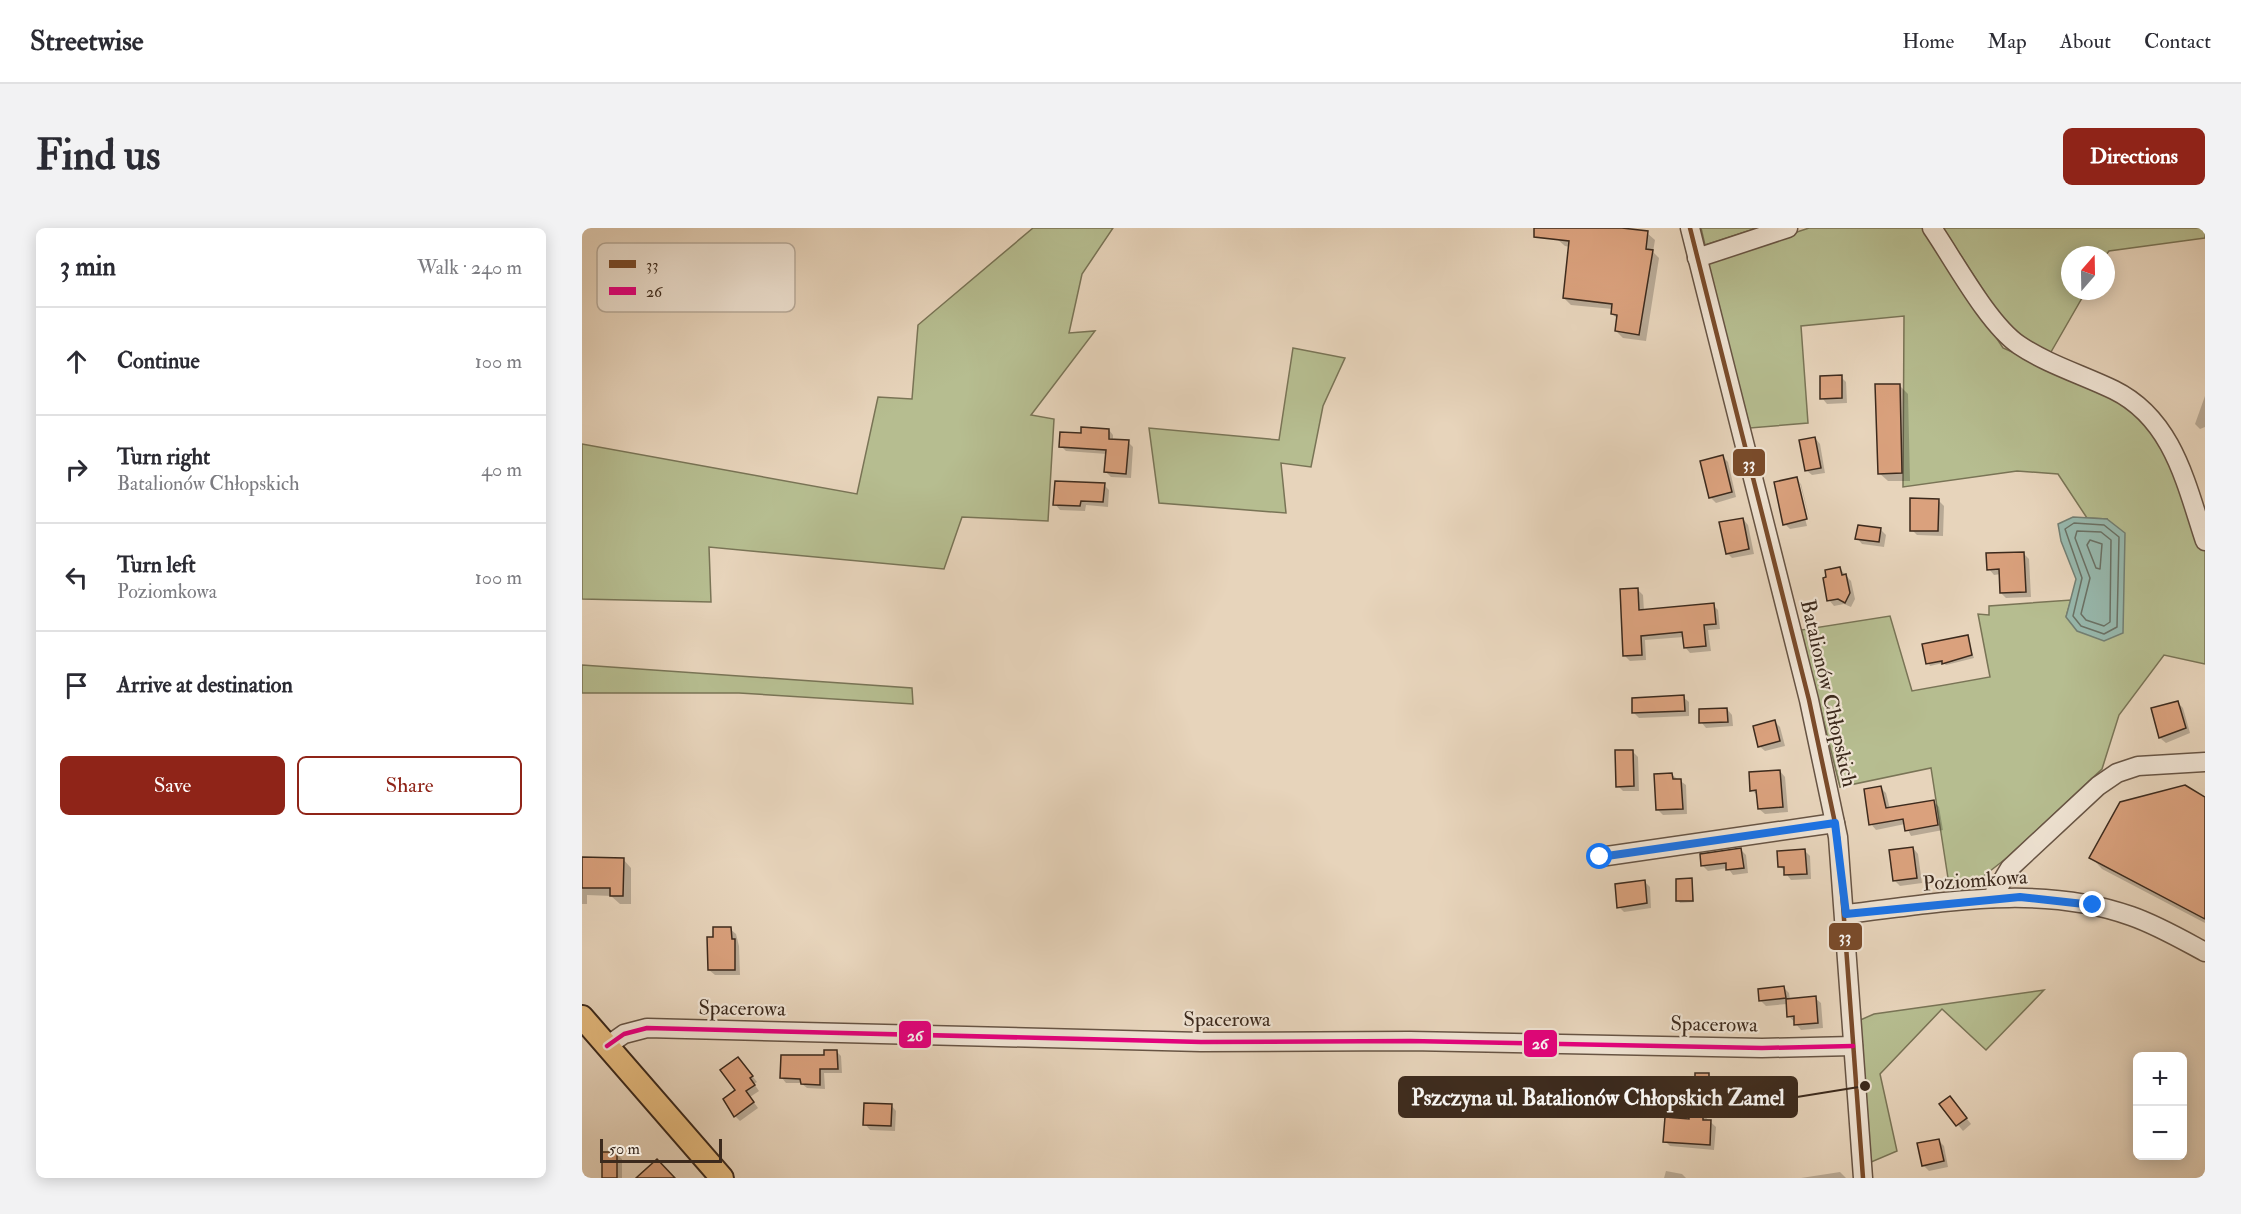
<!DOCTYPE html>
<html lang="en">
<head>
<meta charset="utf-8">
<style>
	:root { --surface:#fff; --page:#f2f2f3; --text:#2b2b33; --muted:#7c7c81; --line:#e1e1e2; --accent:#8f2418 }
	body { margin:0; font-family:"IM FELL Double Pica",serif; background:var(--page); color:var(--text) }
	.controls { position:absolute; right:18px; bottom:18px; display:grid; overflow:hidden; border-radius:9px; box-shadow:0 3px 15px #0003 }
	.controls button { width:54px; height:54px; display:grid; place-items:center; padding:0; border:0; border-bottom:2px solid var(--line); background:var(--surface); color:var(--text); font:30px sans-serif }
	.compass { position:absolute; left:1479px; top:18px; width:54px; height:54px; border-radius:50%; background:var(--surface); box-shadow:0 3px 15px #0003; rotate:20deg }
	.scale { position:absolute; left:18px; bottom:15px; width:122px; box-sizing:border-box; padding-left:6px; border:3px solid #3c2a1d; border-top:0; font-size:16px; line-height:21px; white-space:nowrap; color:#3c2a1d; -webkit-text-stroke:4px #efe3d3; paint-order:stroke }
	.stop { position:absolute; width:18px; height:18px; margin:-14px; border:4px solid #1a73e8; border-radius:50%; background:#fff }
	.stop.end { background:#1a73e8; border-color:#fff; box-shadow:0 2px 6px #0008 }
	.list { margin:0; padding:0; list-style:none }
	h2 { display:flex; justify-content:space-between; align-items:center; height:78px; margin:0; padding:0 24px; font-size:26px }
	h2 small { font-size:20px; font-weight:400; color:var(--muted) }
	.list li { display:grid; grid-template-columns:39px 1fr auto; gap:18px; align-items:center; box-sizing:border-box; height:108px; padding:0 24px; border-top:2px solid var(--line) }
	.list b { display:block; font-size:22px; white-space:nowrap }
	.list p { margin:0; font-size:20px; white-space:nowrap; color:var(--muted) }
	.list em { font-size:20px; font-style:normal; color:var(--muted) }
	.actions { display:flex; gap:12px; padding:18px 24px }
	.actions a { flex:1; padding:14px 0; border:2px solid var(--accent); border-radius:9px; text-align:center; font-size:21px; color:var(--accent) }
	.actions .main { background:var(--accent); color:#fff }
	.icon { flex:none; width:33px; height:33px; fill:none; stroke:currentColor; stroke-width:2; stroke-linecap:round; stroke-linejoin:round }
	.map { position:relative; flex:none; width:1623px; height:950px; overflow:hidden; border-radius:9px }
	header { display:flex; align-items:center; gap:36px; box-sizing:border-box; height:84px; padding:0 30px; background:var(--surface); border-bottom:2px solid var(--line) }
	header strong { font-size:28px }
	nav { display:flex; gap:33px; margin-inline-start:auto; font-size:21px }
	.intro { display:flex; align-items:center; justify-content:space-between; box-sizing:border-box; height:144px; padding:0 36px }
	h1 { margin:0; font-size:42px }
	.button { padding:15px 27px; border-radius:9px; background:var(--accent); color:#fff; font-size:21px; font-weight:700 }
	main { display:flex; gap:36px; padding:0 36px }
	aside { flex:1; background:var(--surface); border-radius:9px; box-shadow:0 3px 15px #0003 }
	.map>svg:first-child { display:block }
</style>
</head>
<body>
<header>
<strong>Streetwise</strong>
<nav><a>Home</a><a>Map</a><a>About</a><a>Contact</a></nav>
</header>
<div class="intro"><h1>Find us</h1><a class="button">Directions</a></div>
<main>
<aside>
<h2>3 min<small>Walk · 240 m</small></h2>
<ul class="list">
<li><svg class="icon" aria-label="ahead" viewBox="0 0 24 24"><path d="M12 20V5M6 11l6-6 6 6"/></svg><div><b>Continue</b></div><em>100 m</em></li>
<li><svg class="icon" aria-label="right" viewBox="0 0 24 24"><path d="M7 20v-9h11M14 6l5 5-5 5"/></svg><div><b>Turn right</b><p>Batalionów Chłopskich</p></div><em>40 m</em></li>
<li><svg class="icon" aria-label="left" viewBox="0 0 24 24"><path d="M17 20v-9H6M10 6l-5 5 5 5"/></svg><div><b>Turn left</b><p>Poziomkowa</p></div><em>100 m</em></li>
<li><svg class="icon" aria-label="arrive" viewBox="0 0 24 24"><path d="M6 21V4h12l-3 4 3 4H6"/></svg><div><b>Arrive at destination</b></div></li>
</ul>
<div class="actions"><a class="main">Save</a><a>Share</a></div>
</aside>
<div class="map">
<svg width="1623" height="950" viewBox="0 0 1623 950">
	<rect width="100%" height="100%" fill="#e7d4bb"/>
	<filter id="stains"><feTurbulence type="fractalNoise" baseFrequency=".00333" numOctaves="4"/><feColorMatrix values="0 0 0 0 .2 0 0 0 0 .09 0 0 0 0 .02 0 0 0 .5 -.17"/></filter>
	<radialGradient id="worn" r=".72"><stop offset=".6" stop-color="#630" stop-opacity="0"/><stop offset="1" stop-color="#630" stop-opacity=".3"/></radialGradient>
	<!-- green -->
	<g fill="#b6bd90" stroke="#797456" stroke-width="1.5">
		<polygon points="451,0 531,0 500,46 487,105 513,103 449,187 472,191 466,293 380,289 362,341 127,319 129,374 0,371 0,216 275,266 296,169 330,171 336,97"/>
		<polygon points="1119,0 1175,0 1123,17"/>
		<polygon points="1227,0 1342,0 1421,120 1517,162 1574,196 1623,318 1623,436 1582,427 1537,487 1520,541 1426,629 1386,660 1368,663 1349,540 1258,559 1219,402 1308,388 1330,463 1408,449 1396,386 1407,387 1407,378 1489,372 1484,389 1525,291 1505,290 1476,246 1435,243 1321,259 1322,88 1219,98 1226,195 1168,200 1125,34"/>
		<polygon points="1361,0 1623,0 1623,10 1527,23 1524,27 1488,27 1488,63 1504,63 1469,124 1437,117"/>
		<polygon points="711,120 763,130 741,178 729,239 699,235 704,285 577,275 567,200 697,212"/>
		<polygon points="0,437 330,460 331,476 157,465 0,465"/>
		<polygon points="1462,762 1404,822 1360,781 1298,846 1315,923 1287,935 1276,793 1292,786"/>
	</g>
	<!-- water -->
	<polygon fill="#97b8ad" stroke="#737f73" stroke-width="1.5" points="1491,289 1525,291 1543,305 1541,405 1522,413 1495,403 1484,389 1494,351 1479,313 1476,296"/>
	<!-- shadow -->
	<g fill="#0003">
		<polygon points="977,0 1046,0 1065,5 1073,12 1071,24 1077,30 1064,113 1041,110 1034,103 1036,91 1030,86 1031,81 989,77 982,70 988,19 983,18 975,11"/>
		<polygon points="1259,149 1264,154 1265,175 1245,176 1240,170"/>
		<polygon points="1317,157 1326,166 1328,253 1306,253 1297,245"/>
		<polygon points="1623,168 1623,199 1618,201 1613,196"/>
		<polygon points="527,202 531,207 531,213 546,214 551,219 549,250 529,249 524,244 525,226 484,223 479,218 500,207"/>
		<polygon points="1233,210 1238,216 1243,245 1230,247 1224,242"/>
		<polygon points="1141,229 1146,234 1154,269 1134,275 1128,269"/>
		<polygon points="1214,251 1219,256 1229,297 1218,255 1214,255 1225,298 1208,301 1203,296"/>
		<polygon points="522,257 527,262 526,279 504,277 503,283 478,282 473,276"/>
		<polygon points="1356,272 1362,278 1361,308 1335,307 1330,302"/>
		<polygon points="1161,291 1166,297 1172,326 1150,330 1145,325"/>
		<polygon points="1299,302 1304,307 1302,319 1280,316 1275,310"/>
		<polygon points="1441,325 1447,331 1449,369 1424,370 1419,365 1419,346 1412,347 1407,341"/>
		<polygon points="1258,341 1269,353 1273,371 1269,379 1262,376 1252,378 1247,372"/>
		<polygon points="1056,362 1061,367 1062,383 1131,377 1136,382 1138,401 1126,402 1129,423 1108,425 1103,419 1102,409 1063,412 1064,432 1048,433 1043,428"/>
		<polygon points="1385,409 1392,430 1364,437 1361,435 1348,438 1346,435"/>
		<polygon points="1101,469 1107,474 1107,488 1057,490 1052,485"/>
		<polygon points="1595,474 1601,480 1608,505 1584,515 1578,510 1571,481"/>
		<polygon points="1145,481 1150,487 1151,498 1124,500 1119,494"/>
		<polygon points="1193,494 1198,499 1203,518 1183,523 1177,518"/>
		<polygon points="1050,523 1056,529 1057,563 1041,563 1036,558"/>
		<polygon points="1198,543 1203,549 1206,584 1183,586 1177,581 1176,568 1170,562"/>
		<polygon points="1090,547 1104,557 1105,586 1081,587 1076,582"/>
		<polygon points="1298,559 1304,565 1308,581 1352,574 1357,579 1361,602 1329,608 1323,596 1294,602 1289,596"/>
		<polygon points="1623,571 1623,695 1520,641 1509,629"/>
		<polygon points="1331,620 1336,626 1340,655 1318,658 1312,652"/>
		<polygon points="1159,622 1164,627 1166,645 1151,647 1146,640 1126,643 1120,637"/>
		<polygon points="1223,623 1228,628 1229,651 1209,652 1198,638"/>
		<polygon points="0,631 41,631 49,640 49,676 38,676 29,668 5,667 5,676 0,676"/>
		<polygon points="1110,651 1112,674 1098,675 1096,672"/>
		<polygon points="1062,653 1068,659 1069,680 1042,684 1037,679"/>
		<polygon points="148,701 154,706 157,718 158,747 133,747 127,742 133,710"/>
		<polygon points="1202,760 1207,765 1208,772 1233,770 1239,775 1241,800 1219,802 1207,788 1205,776 1184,778 1178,772"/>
		<polygon points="255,824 259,828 260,845 242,845 243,861 225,860 219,855 204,855 200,850"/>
		<polygon points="161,836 175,854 172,856 177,863 168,869 176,880 158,893 153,888"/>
		<polygon points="1126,847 1128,867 1116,867 1114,864"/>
		<polygon points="1373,875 1389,896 1381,903 1359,876"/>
		<polygon points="309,877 314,883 313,903 288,902 283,896"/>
		<polygon points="1120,886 1134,899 1132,922 1088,918 1083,913"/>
		<polygon points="1356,912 1362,918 1366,939 1347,943 1342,938"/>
		<polygon points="34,926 40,931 40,950 22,950"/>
		<polygon points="1084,943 1100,946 1104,950 1082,950"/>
		<polygon points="1258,944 1264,950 1219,950"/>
	</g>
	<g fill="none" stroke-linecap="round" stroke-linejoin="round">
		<!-- shore -->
		<g stroke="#6a7165" stroke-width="1.5">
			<polygon points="1492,295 1522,297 1537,309 1535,399 1522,406 1499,398 1491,388 1500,350 1483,301"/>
			<polygon points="1495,303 1519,304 1529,312 1528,394 1522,398 1504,392 1499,386 1508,350 1493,310"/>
			<polygon points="1508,312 1520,316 1518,341 1514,340 1505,317"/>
		</g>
	</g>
	<!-- building -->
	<g fill="#daa17d" stroke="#3c2a1d" stroke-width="1.5">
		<polygon points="952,0 1040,0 1066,3 1064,21 1071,22 1057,107 1033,103 1035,87 1029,86 1030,76 981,70 987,13 952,9"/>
		<polygon points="1260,147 1260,170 1238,171 1238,148"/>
		<polygon points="1293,156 1318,156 1320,245 1296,246"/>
		<polygon points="499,199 527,201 527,211 547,212 544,246 522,244 524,222 477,219 478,204 499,205"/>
		<polygon points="1233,209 1239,240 1223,243 1217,212"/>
		<polygon points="1141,227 1150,264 1127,270 1118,233"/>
		<polygon points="1215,249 1225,291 1201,297 1192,254"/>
		<polygon points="473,253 523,255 521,274 499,273 498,278 471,277"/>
		<polygon points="1328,270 1357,271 1356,303 1328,303"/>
		<polygon points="1161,290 1167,321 1144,326 1137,294"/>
		<polygon points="1276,297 1299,300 1297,314 1273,311"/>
		<polygon points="1442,324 1444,364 1418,365 1417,341 1405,342 1404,325"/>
		<polygon points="1258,339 1260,347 1264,346 1268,365 1263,375 1256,371 1245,373 1241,350 1244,349 1243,342"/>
		<polygon points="1056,360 1057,382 1132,375 1134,396 1122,397 1124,418 1102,420 1100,404 1059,408 1060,427 1041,428 1038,361"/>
		<polygon points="1386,407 1390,427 1360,436 1360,433 1344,436 1340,416"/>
		<polygon points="1102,467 1103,483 1050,485 1050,470"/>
		<polygon points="1596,473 1604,500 1577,510 1569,480"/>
		<polygon points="1145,480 1146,494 1117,495 1117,481"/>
		<polygon points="1193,492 1198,513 1176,519 1171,498"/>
		<polygon points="1033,522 1051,522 1052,558 1034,559"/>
		<polygon points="1198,542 1201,579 1176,581 1174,562 1168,563 1167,544"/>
		<polygon points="1090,545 1091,551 1099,551 1101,581 1074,582 1072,546"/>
		<polygon points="1603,557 1623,569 1623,691 1507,630 1538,574"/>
		<polygon points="1299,558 1304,580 1352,572 1356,597 1323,603 1321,591 1287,597 1282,561"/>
		<polygon points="1331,619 1335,650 1311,653 1307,622"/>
		<polygon points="1159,620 1162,640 1144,642 1144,635 1119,638 1118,626"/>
		<polygon points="1223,621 1225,646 1202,647 1202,639 1196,639 1195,623"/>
		<polygon points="0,629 42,630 41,668 28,668 28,660 0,660"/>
		<polygon points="1110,650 1111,673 1094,673 1094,651"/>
		<polygon points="1063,652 1065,675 1035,680 1033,656"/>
		<polygon points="131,699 149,699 150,711 153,711 153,742 126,742 125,709 131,709"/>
		<polygon points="1202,758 1204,770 1177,773 1176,761"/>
		<polygon points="1234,768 1236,795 1212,797 1212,788 1205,789 1204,771"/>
		<polygon points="242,822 255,822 256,841 238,841 238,857 219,856 218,851 198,850 199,827 242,827"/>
		<polygon points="156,829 171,848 168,850 173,857 164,863 172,874 152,889 141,871 153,862 138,842"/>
		<rect x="1113" y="845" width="14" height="20"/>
		<polygon points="1368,868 1385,890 1374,898 1357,876"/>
		<polygon points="282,875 310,876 309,898 281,897"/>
		<polygon points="1107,883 1121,884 1121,892 1129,892 1128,917 1081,914 1083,889 1107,891"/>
		<polygon points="1357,911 1362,933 1340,938 1335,915"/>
		<rect x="20" y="924" width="15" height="26"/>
		<polygon points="75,931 93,950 54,950"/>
	</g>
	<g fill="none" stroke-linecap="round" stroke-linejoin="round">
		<!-- minor casing -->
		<g stroke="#675444" stroke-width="21">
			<g id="minor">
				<polyline points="1108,0 1227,472 1256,609 1281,950"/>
				<path d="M1350,0C1372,32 1406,96 1437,117C1465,136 1501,147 1532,162C1591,191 1604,256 1623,313"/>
				<polyline points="1115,30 1206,0"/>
				<polyline points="1018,629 1253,595"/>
				<polyline points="1410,670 1428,640 1516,558 1535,545 1556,538 1623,534"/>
				<path d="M1264,686C1358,675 1457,655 1549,688C1575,697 1599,711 1623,724"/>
				<polyline points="25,818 42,806 65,800 619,814 828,813 1180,820 1271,818"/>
			</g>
		</g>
		<!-- major casing -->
		<g stroke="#3c2a1d" stroke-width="26">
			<polyline id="major" points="0,789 140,950"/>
		</g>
		<!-- minor -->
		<use href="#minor" stroke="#efe3d3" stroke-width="18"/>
		<!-- major -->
		<use href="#major" stroke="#e4ba7e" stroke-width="22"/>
		<!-- bus-1 casing -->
		<g stroke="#efe3d3" stroke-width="9">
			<polyline id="bus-1" points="1108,0 1227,472 1256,609 1281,950"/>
		</g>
		<!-- bus-2 casing -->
		<g stroke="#efe3d3" stroke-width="9">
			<polyline id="bus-2" points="25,818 42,806 65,800 619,814 828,813 1180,820 1271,818"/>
		</g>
		<!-- bus-1 -->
		<use href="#bus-1" stroke="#7a4b2a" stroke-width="4.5"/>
		<!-- bus-2 -->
		<use href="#bus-2" stroke="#e5007d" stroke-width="4.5"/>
	</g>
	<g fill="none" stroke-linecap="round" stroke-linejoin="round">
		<!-- route -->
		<polyline stroke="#1a73e8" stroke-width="8" points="1018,629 1253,595 1264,686 1438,669 1511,677"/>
	</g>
	<g text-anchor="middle" stroke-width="4.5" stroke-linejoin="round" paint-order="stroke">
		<!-- street labels -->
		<g font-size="21" fill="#3c2a1d" stroke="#efe3d3">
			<text transform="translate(1247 465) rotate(77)" y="7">Batalionów Chłopskich</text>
			<text transform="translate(1393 652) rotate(-4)" y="7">Poziomkowa</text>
			<text transform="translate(160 780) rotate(1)" y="7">Spacerowa</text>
			<text x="645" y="798">Spacerowa</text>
			<text transform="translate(1132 796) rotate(1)" y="7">Spacerowa</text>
		</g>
	</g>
	<!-- legend -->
	<rect x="15" y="15" width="198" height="69" rx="9" fill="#efe3d3" stroke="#b9ac9c" stroke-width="1.5"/>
	<rect x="27" y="32" width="27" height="8" fill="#7a4b2a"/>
	<rect x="27" y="59" width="27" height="8" fill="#e5007d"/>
	<g font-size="16" fill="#3c2a1d">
		<text x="64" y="42">33</text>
		<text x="64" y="69">26</text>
	</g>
	<!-- callouts -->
	<path fill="none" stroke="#3c2a1d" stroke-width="2" d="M1283 858L1215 869"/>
	<circle fill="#3c2a1d" stroke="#efe3d3" stroke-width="2" cx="1283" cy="858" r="6"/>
	<rect fill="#3c2a1d" stroke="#3c2a1d" stroke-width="2" x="817" y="849" width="398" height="40" rx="6"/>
	<g font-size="22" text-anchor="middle" font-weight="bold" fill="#fff">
		<text x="1016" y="877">Pszczyna ul. Batalionów Chłopskich Zamel</text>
	</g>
	<g stroke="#efe3d3" stroke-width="2">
		<rect x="1150" y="220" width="34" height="29" rx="6" fill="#7a4b2a"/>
		<rect x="1246" y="694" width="35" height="29" rx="6" fill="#7a4b2a"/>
		<rect x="316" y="792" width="34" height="29" rx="6" fill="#e5007d"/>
		<rect x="941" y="801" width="35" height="29" rx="6" fill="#e5007d"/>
	</g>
	<g font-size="16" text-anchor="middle" font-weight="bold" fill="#fff">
		<text x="1167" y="241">33</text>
		<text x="1263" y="714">33</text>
		<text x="333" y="813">26</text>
		<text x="958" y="821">26</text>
	</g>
	<rect width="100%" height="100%" filter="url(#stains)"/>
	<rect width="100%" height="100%" fill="url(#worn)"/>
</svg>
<div class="controls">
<button>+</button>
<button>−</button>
</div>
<svg class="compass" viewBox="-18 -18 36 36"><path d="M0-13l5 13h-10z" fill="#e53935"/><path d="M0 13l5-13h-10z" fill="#7c7c81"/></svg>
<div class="scale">50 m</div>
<div class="stop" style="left:1018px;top:629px"></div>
<div class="stop end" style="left:1511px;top:677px"></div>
</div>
</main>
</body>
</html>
